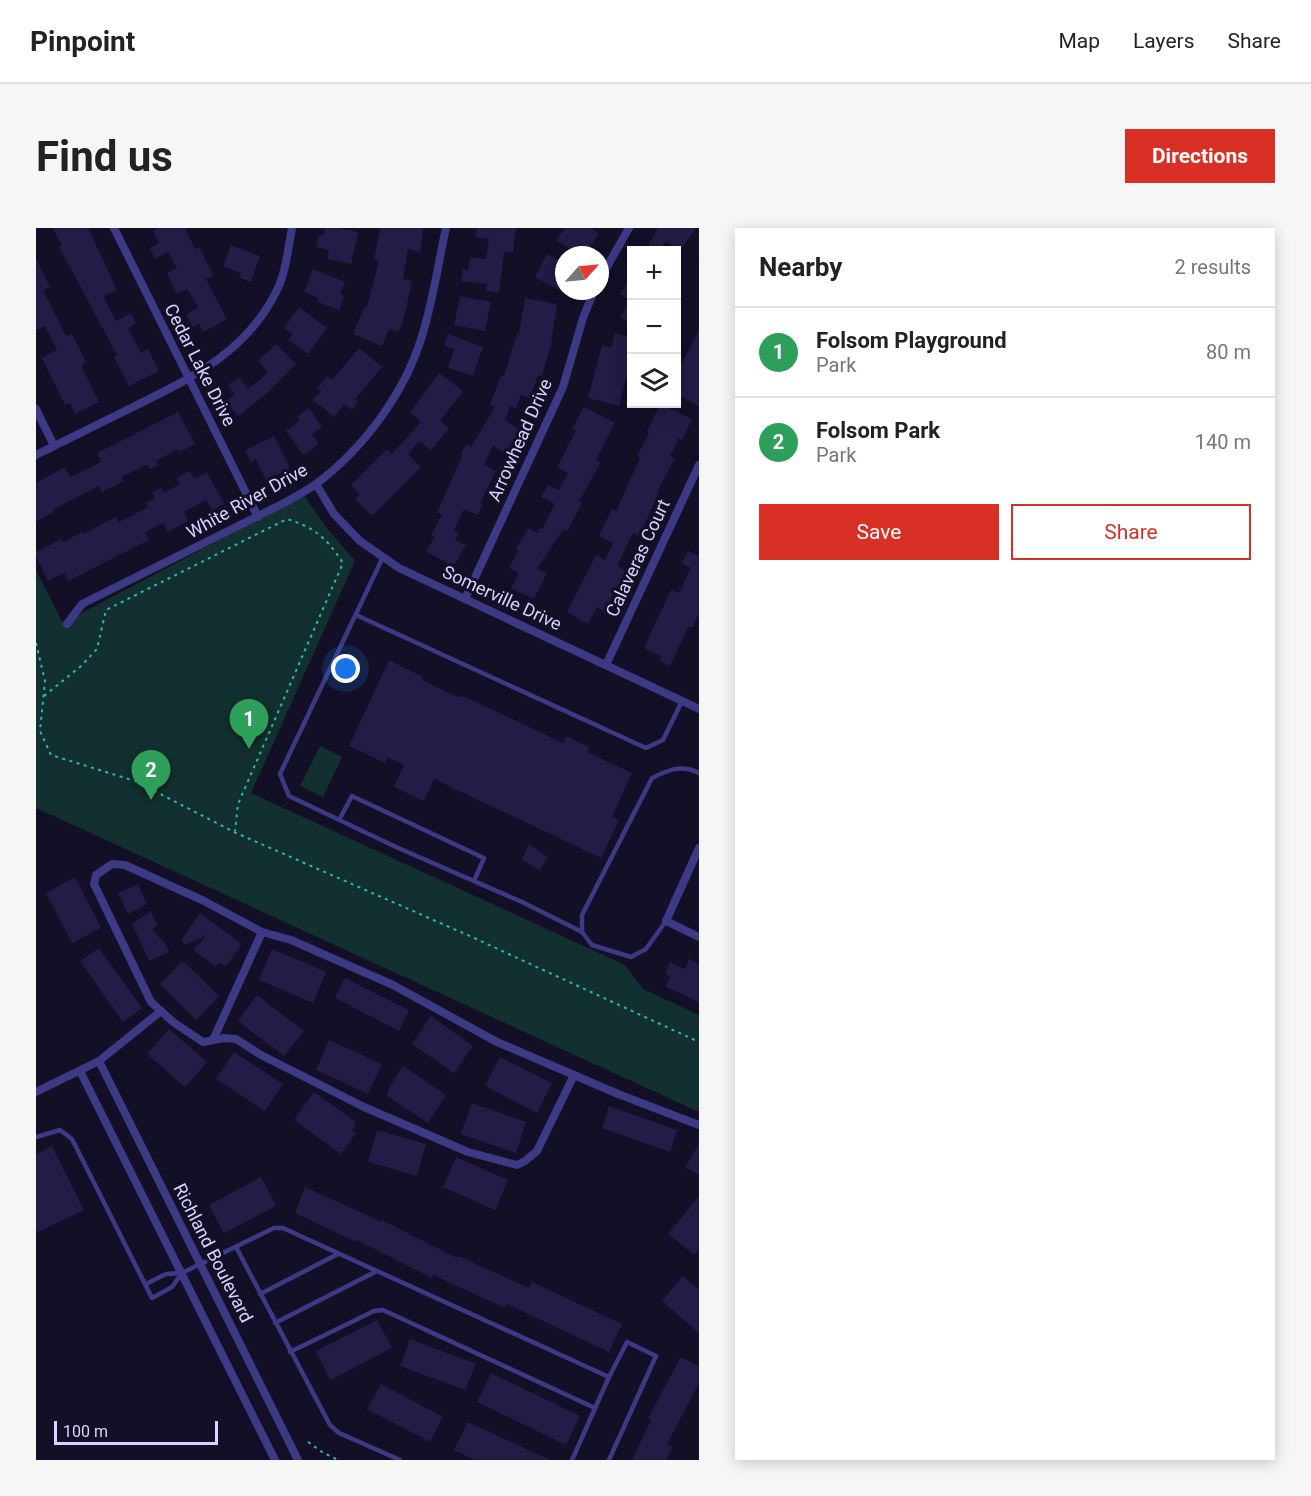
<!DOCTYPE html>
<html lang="en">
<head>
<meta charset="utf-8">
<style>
	:root { --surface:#fff; --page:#f6f6f6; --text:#222; --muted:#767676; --line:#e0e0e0; --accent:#d93025 }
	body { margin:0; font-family:Roboto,sans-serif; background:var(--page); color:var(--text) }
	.controls { position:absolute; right:18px; top:18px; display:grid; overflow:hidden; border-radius:0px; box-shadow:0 3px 15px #0003 }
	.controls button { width:54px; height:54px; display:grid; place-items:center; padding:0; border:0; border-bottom:2px solid var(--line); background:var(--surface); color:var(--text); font:30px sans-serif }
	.compass { position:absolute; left:519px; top:18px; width:54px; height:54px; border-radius:50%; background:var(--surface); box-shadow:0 3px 15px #0003; rotate:63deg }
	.scale { position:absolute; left:18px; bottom:15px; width:164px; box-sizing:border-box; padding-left:6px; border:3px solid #d9d4ff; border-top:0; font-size:16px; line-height:21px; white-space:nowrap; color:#d9d4ff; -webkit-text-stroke:4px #130f26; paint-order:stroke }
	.you { position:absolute; left:310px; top:441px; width:21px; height:21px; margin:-15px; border:4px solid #fff; border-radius:50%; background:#1a73e8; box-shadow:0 0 0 9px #1a73e833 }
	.badge { display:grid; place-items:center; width:39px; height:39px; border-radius:50%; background:var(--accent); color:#fff; font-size:20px; font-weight:700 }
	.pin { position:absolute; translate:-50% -50px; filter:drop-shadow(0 2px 3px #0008) }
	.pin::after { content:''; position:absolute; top:32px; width:21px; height:18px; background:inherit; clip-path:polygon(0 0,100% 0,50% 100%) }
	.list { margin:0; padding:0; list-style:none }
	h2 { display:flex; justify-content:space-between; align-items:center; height:78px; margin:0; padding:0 24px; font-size:26px }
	h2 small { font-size:20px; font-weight:400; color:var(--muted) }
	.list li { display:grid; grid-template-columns:39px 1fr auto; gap:18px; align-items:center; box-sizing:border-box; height:90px; padding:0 24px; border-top:2px solid var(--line) }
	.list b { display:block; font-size:22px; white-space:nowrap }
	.list p { margin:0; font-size:20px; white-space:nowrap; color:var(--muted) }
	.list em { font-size:20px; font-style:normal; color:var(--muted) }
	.actions { display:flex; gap:12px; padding:18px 24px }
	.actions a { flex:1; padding:14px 0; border:2px solid var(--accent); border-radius:0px; text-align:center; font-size:21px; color:var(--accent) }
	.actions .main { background:var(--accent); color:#fff }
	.icon { flex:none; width:33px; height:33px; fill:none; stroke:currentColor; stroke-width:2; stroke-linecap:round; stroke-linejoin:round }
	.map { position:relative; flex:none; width:663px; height:1232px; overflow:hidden; border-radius:0px }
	header { display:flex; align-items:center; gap:36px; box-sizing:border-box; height:84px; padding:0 30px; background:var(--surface); border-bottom:2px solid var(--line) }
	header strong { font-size:28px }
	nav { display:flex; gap:33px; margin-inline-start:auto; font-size:21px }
	.intro { display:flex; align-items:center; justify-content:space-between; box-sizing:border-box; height:144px; padding:0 36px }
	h1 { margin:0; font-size:42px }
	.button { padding:15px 27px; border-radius:0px; background:var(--accent); color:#fff; font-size:21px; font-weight:700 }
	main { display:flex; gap:36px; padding:0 36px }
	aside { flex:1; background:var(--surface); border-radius:0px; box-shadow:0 3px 15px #0003 }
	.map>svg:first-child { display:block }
</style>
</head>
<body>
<header>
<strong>Pinpoint</strong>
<nav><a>Map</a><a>Layers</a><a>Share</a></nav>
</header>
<div class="intro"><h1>Find us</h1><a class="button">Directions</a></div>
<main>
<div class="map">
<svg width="663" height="1232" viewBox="0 0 663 1232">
	<rect width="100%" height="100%" fill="#130f26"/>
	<!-- green -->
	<g fill="#12302f">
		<polygon points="268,267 290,299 319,333 215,565 589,737 607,761 663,787 663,884 0,580 0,342 27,395"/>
		<polygon points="284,518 306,529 287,569 264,558"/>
	</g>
	<!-- building -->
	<g fill="#241b47">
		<polygon points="17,0 52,0 81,62 68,68 70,74 80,93 95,85 100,96 92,100 105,125 112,121 123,143 93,158 78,129 81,127 23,19 26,18"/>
		<polygon points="123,0 149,0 159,21 163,19 176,45 176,48 170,51 191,91 167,104 163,95 157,99 150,86 162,80 151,61 141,66 131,45 141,40 132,24 119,31 114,20 123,15 117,3"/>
		<polygon points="289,0 302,0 322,4 315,36 291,31 293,22 280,19 283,7 287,8"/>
		<polygon points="344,0 387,0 384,24 372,21 367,51 376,53 367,94 362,104 353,101 346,118 317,106 329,78 331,79 343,33 338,32"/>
		<polygon points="441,0 480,0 477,25 468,24 463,65 450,63 451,56 425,53 427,41 432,42 434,29 450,31 453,11 439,9"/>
		<polygon points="529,0 555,0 563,6 548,27 543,27 520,12"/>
		<polygon points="622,0 660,0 644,23 630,13 624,22 610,22"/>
		<polygon points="195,17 224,28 215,54 204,50 205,45 187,38"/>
		<polygon points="511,26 528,36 528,65 499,49"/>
		<polygon points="0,31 14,59 7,62 30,108 36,106 50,134 45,137 63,174 39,186 34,175 29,177 6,130 21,122 9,98 0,102"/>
		<polygon points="277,41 309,54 304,66 308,68 303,82 282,74 283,70 268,64"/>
		<polygon points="596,48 596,96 584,89 594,73 584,66"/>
		<polygon points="424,68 455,74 449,103 418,97"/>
		<polygon points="489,70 521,76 515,116 506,148 502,147 494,170 485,167 480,180 474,178 469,192 484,202 469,225 457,218 448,237 460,243 444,275 447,276 442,287 428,281 418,303 423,305 419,312 430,317 417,339 390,323 399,309 395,307 406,287 401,284 427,227 425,226 430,216 435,219 459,179 454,177 465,147 468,148 481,105 483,106"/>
		<polygon points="263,79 291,100 272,126 252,112 257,106 248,100"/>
		<polygon points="663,102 663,178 640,165 640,132 646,135"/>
		<polygon points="579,105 596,110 596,140 593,139 583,178 552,170 566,117 575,120"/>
		<polygon points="412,106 447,119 437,148 412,140 418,121 408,118"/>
		<polygon points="240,116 260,136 229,167 202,188 190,173 199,166 192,157 203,149 212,161 228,148 231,143 222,133"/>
		<polygon points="323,120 346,139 319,171 322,174 316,182 308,176 298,189 277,172 285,163 281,160 291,148 296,152"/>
		<polygon points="403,145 427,163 404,193 413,200 395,222 383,213 372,226 385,239 336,288 319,271 324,266 315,257 351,221 356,226 385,194 374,185"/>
		<polygon points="624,176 656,191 646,212 643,210 634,228 639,230 621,264 623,264 608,298 610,299 605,309 597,305 581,338 590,343 573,374 575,375 570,384 561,379 552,396 531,384 560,327 569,332 577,315 563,308 576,281 580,283 604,230 601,228 613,205 611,204"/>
		<polygon points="548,179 579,195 560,232 565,234 543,274 546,275 531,303 527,301 501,341 511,345 498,371 475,360 483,345 473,340 482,323 480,321 493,300 501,305 504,300 506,301 519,276 505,269 512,257 523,262 532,245 521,239 540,203 536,201"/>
		<polygon points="273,180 286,199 276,206 283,216 267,227 250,203 264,192 261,189"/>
		<polygon points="142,184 159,216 144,224 142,221 120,233 122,237 114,241 111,236 86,249 88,253 66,264 63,258 16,282 18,284 0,294 0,255 29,239 34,249 41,246 65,234 61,225"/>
		<polygon points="238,208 254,240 230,252 220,231 215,234 209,222"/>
		<polygon points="154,243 158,251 171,244 188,276 176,282 170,272 148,284 152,293 132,304 127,295 109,304 113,312 46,346 33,353 28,345 12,353 0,328 0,324 25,311 27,314 46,304 47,306 80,289 83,294 112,279 110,275 119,270 116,264 125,260 128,265 144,256 141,250"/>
		<polygon points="652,323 662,328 663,325 663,385 656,400 652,399 634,438 624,433 626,428 608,420 635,362 643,365 655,340 646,335"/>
		<polygon points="353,432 387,449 386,452 424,470 425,467 527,515 530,508 553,519 551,524 596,545 576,589 583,592 565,630 398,551 388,573 358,559 368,537 351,529 349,535 313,518"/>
		<polygon points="493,616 512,629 504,642 486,632"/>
		<polygon points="39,649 65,700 36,715 10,665"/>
		<polygon points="102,656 111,676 92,686 82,665"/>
		<polygon points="115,683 121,696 116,702 129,715 133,724 113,733 96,696"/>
		<polygon points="164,685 206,716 190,738 183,735 180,739 157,722 171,707 149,717 146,714 146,711"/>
		<polygon points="63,720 106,780 87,794 44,733"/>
		<polygon points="236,721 290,744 277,775 223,752"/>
		<polygon points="653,731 663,736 663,774 630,759 634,749 629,746 634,734 649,741"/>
		<polygon points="145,734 148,734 183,768 160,792 124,756"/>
		<polygon points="309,750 373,782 363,803 299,770"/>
		<polygon points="221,767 268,803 248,828 202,793"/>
		<polygon points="395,788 437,818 418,845 376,816"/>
		<polygon points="133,801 171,834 149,859 111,826"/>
		<polygon points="293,812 346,836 332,866 280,842"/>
		<polygon points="198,824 247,856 229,883 180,851"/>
		<polygon points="464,829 516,855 501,885 449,858"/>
		<polygon points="367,838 410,867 392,895 351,868 354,858"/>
		<polygon points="278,864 320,894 316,903 320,905 305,926 258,892"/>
		<polygon points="436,875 490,894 480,925 425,906"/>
		<polygon points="573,878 641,902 634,924 566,900"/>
		<polygon points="341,902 390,916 381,948 332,934"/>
		<polygon points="663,916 663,947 649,939"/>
		<polygon points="16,918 48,982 0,1005 0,926"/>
		<polygon points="420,929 472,952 459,982 407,959"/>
		<polygon points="225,949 240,978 188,1005 173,977"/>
		<polygon points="269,959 346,994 346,992 421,1030 422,1028 493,1060 496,1054 586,1096 573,1124 471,1076 469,1080 397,1047 396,1050 321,1012 320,1014 259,985"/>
		<polygon points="663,968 663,1021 658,1027 632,1006"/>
		<polygon points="647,1048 663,1062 663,1105 626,1073"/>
		<polygon points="341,1092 356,1120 294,1152 280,1123"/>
		<polygon points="374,1111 440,1136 429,1162 364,1138"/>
		<polygon points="645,1129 663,1138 663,1155 631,1216 637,1219 630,1232 596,1232 615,1192 612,1190"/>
		<polygon points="455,1145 544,1188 530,1217 441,1174"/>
		<polygon points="345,1156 407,1189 394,1214 331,1181"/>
		<polygon points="432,1194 514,1232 439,1232 418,1222"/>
	</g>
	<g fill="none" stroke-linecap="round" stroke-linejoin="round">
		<!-- path -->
		<g stroke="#2fb8b0" stroke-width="2" stroke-dasharray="3 4.5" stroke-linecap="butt">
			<polyline points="0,415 9,453 4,503 15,527 99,553 198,604 436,709 663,814"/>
			<path d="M8,468L45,438L61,421L70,382L251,291C280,300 290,310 307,335L202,576L199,603"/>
			<polyline points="272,1214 286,1224 302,1232"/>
		</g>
		<!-- lane -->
		<g stroke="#3d3a85" stroke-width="4.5">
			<polyline points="347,329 244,546 253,568 360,619 486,674 546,704 556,717 595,729 610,721 630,693"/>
			<polyline points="320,387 610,520 627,512 646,473"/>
			<polyline points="303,592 316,568 448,630 438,653"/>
			<path d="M546,704V687L616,550C632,542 645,536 663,545"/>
			<polyline points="0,909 24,902 36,911 116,1070 136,1059 146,1045"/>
			<polyline points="200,1019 294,1197 303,1205 364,1232"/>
			<polyline points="110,1056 130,1046 146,1045 238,1000 247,1000 573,1149 591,1114 620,1128 573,1232"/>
			<polyline points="224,1066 302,1026"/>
			<polyline points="239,1095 341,1043"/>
			<polyline points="254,1124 338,1083 347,1082 559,1180"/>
			<polyline points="536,1232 573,1149"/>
		</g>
		<!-- street -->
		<g stroke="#3d3a85" stroke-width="8">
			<polyline points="78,0 222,289"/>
			<polyline points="564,51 593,0"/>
			<polyline points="0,181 18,218"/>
			<path d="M0,227C33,211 66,194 99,178C157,149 211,124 241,62C250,44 252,20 256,0"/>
			<polyline points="280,256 298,286 324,313 363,340 663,481"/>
			<polyline points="429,371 527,159 547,90 558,63"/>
			<path d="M31,396L46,376L248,275C259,269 270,263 280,256C327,221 369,165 386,108C397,73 402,36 410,0"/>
			<polyline points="570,437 663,237"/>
			<polyline points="663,620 630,693 663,709"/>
			<polyline points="177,812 226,704"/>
			<polyline points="63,833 262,1232"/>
			<polyline points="44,843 239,1232"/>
			<polyline points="538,847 501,923 489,933 481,937 432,924 328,879 225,827 200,811 188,810 167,814 137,794 115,774 58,656 60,647 76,636 89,637 166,672 226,704 255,712 357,757 461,814 582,866 663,897"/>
			<polyline points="0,864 63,833 125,783"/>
		</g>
	</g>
	<g text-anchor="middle" stroke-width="6" stroke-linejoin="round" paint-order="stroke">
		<!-- street labels -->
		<g font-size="18" fill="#d9d4ff" stroke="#130f26">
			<text transform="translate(164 137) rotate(63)" y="6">Cedar Lake Drive</text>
			<text transform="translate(484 212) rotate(-66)" y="6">Arrowhead Drive</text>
			<text transform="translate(211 273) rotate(-29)" y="6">White River Drive</text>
			<text transform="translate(602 330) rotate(-65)" y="6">Calaveras Court</text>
			<text transform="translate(466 370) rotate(25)" y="6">Somerville Drive</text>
			<text transform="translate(177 1025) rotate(63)" y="6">Richland Boulevard</text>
		</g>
	</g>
</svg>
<div class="controls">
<button>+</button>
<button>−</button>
<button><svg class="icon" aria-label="layers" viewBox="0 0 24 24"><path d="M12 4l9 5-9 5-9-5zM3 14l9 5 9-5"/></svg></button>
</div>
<svg class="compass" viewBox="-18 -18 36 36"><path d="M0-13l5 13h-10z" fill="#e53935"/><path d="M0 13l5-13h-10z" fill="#767676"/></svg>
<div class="scale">100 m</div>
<div class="you"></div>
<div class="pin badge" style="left:213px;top:521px;background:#2e9e5b">1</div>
<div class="pin badge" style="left:115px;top:572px;background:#2e9e5b">2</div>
</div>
<aside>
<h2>Nearby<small>2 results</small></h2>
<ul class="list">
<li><span class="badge" style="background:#2e9e5b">1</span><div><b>Folsom Playground</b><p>Park</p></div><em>80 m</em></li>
<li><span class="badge" style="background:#2e9e5b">2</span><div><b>Folsom Park</b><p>Park</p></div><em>140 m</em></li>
</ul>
<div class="actions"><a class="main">Save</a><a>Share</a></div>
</aside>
</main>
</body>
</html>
